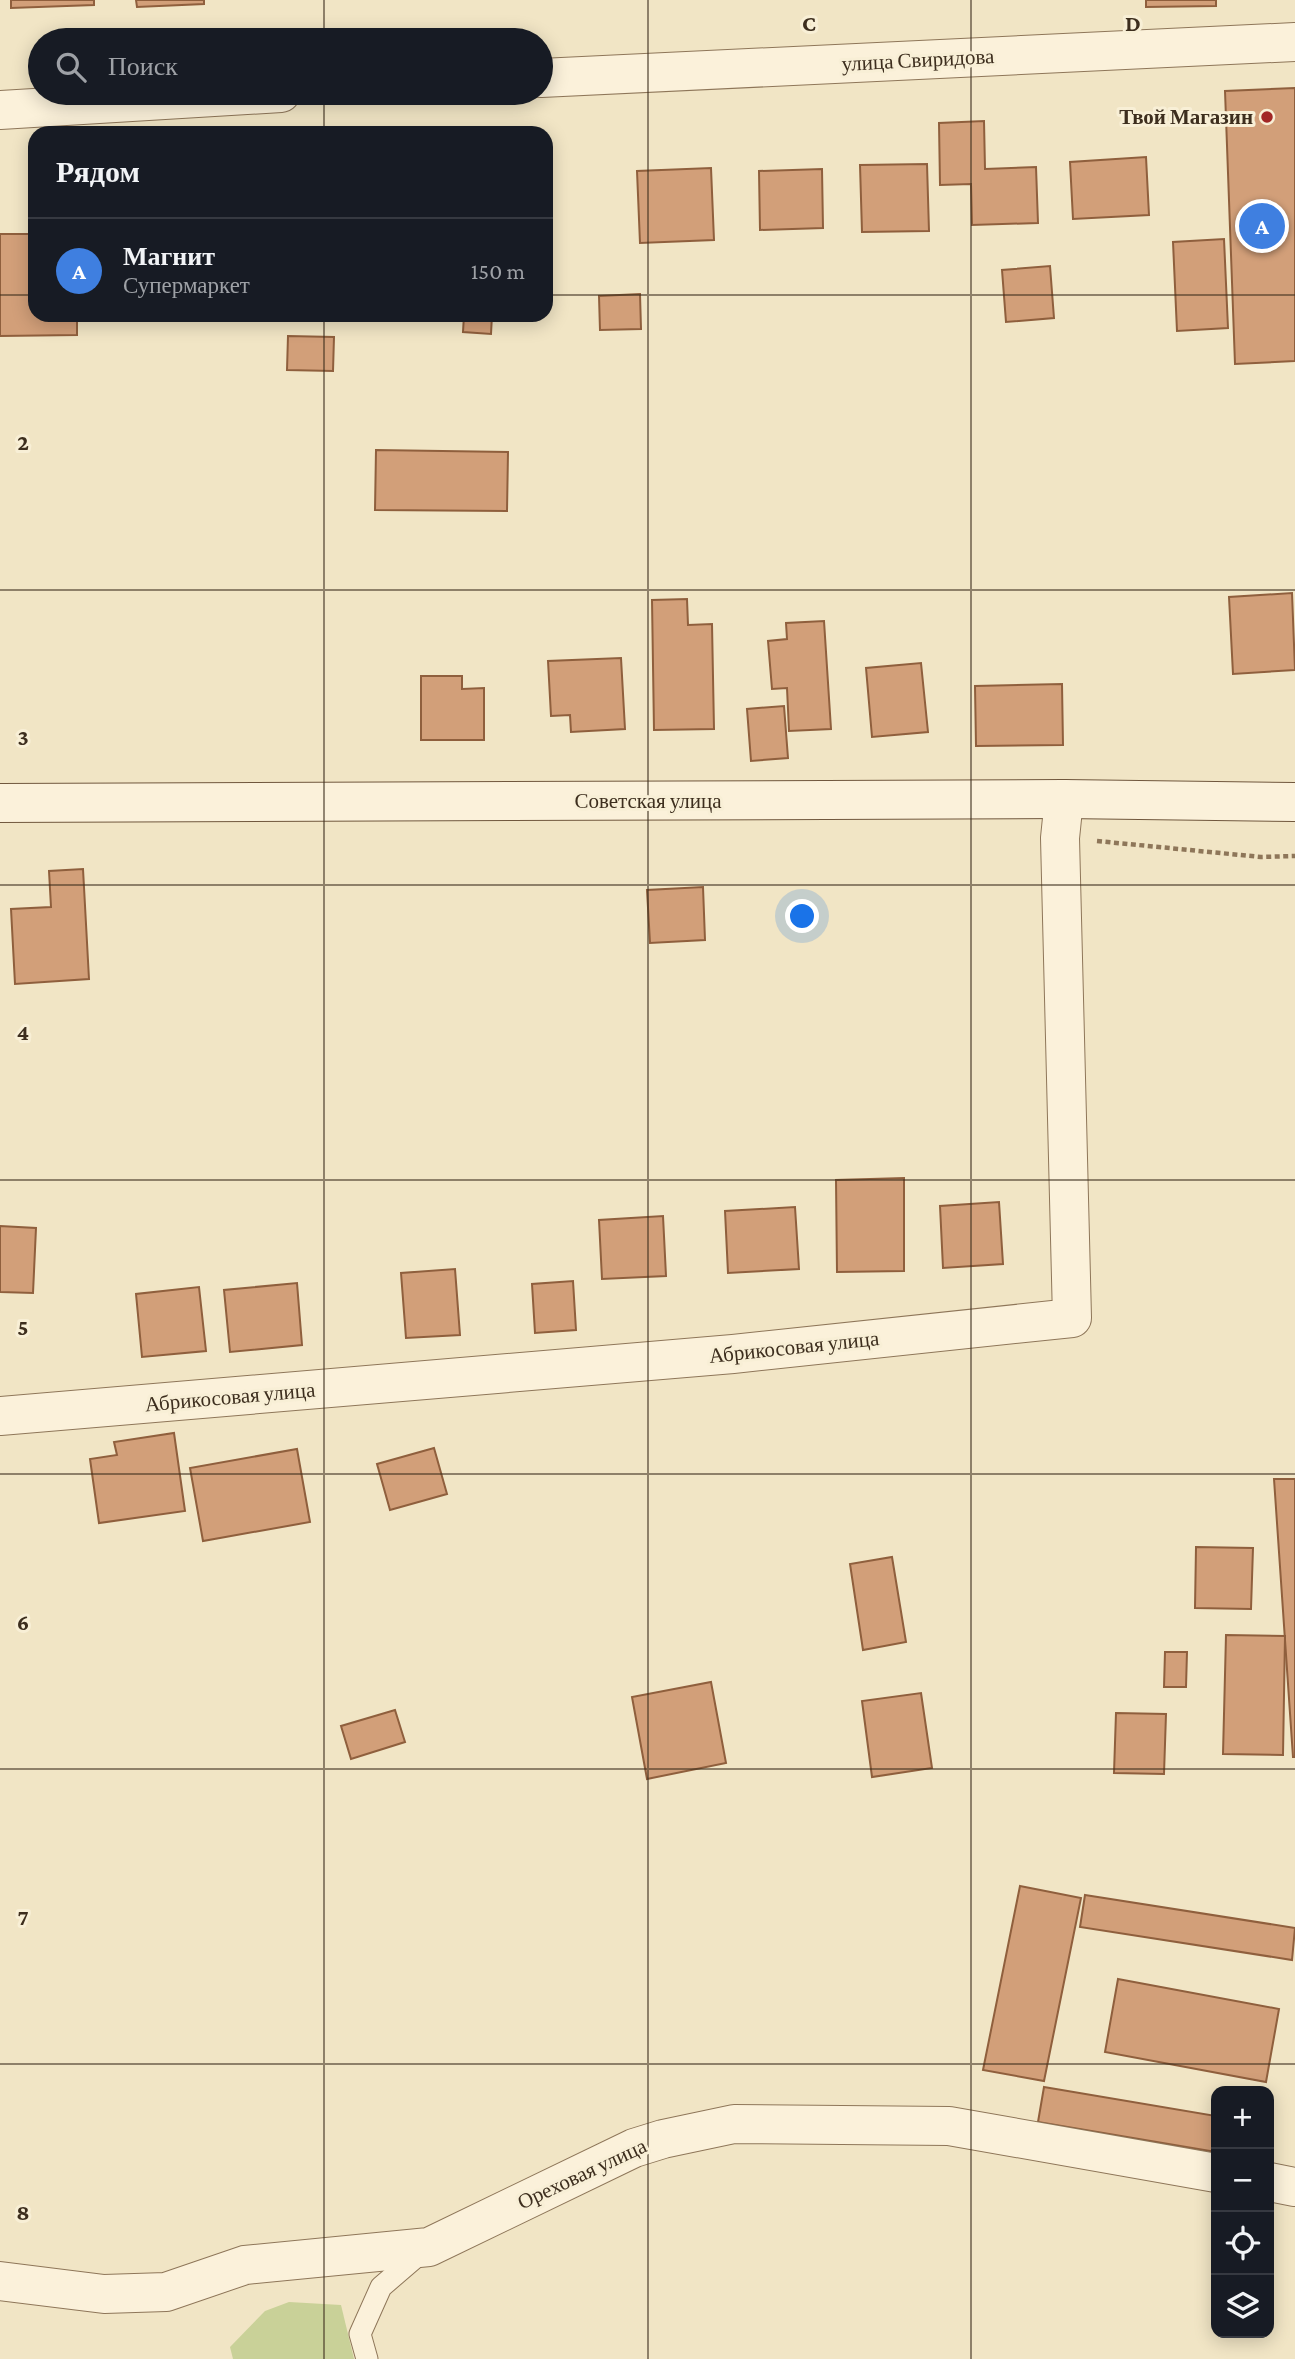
<!DOCTYPE html>
<html lang="ru">
<head>
<meta charset="utf-8">
<style>
	:root { --surface:#171b24; --page:#242831; --text:#f1f3f6; --muted:#9ea1a6; --line:#363941; --accent:#2563eb }
	body { margin:0; font-family:"Crimson Pro",serif; background:var(--page); color:var(--text) }
	.controls { position:absolute; right:21px; bottom:21px; display:grid; overflow:hidden; border-radius:14px; box-shadow:0 4px 18px #0003 }
	.controls button { width:63px; height:63px; display:grid; place-items:center; padding:0; border:0; border-bottom:2px solid var(--line); background:var(--surface); color:var(--text); font:35px sans-serif }
	.you { position:absolute; left:803px; top:917px; width:24px; height:24px; margin:-18px; border:5px solid #fff; border-radius:50%; background:#1a73e8; box-shadow:0 0 0 10px #1a73e833 }
	.badge { display:grid; place-items:center; width:46px; height:46px; border-radius:50%; background:var(--accent); color:#fff; font-size:23px; font-weight:700 }
	.pin { position:absolute; translate:-50% -50%; border:4px solid #fff; box-shadow:0 2px 7px #0006 }
	.list { margin:0; padding:0; list-style:none }
	h2 { display:flex; justify-content:space-between; align-items:center; height:91px; margin:0; padding:0 28px; font-size:30px }
	h2 small { font-size:23px; font-weight:400; color:var(--muted) }
	.list li { display:grid; grid-template-columns:46px 1fr auto; gap:21px; align-items:center; box-sizing:border-box; height:105px; padding:0 28px; border-top:2px solid var(--line) }
	.list b { display:block; font-size:26px; white-space:nowrap }
	.list p { margin:0; font-size:23px; white-space:nowrap; color:var(--muted) }
	.list em { font-size:23px; font-style:normal; color:var(--muted) }
	.icon { flex:none; width:38px; height:38px; fill:none; stroke:currentColor; stroke-width:2; stroke-linecap:round; stroke-linejoin:round }
	.map { position:relative; flex:none; width:1295px; height:2359px; overflow:hidden }
	.search { position:absolute; background:var(--surface); box-shadow:0 4px 18px #0003; left:28px; top:28px; width:525px; height:77px; display:flex; align-items:center; gap:18px; box-sizing:border-box; padding:0 24px; border-radius:38px; color:var(--muted); font-size:26px }
	.panel { position:absolute; background:var(--surface); box-shadow:0 4px 18px #0003; left:28px; top:126px; width:525px; height:196px; border-radius:21px }
	.map>svg:first-child { display:block }
</style>
</head>
<body>
<div class="map">
<svg width="1295" height="2359" viewBox="0 0 1295 2359">
	<rect width="100%" height="100%" fill="#f1e5c5"/>
	<!-- green -->
	<polygon fill="#c9d198" points="289,2302 341,2305 354,2359 233,2359 230,2347 265,2311"/>
	<!-- building -->
	<g fill="#d29f79" stroke="#8f5f3d" stroke-width="2">
		<polygon points="11,0 94,0 94,5 11,8"/>
		<polygon points="136,0 204,0 204,4 137,7"/>
		<polygon points="1146,0 1216,0 1216,6 1146,7"/>
		<polygon points="1295,88 1295,361 1235,364 1225,91"/>
		<polygon points="984,121 985,169 1036,167 1038,223 972,225 971,184 940,185 939,123"/>
		<polygon points="1146,157 1149,215 1073,219 1070,162"/>
		<polygon points="927,164 929,231 862,232 860,165"/>
		<polygon points="711,168 714,240 640,243 637,171"/>
		<polygon points="822,169 823,228 760,230 759,171"/>
		<polygon points="0,234 35,234 35,315 77,315 77,335 0,336"/>
		<polygon points="1224,239 1228,328 1177,331 1173,242"/>
		<polygon points="1050,266 1054,318 1006,322 1002,270"/>
		<polygon points="640,294 641,329 600,330 599,296"/>
		<polygon points="464,315 492,315 491,334 463,332"/>
		<polygon points="288,336 334,337 333,371 287,370"/>
		<polygon points="376,450 508,452 507,511 375,510"/>
		<polygon points="1292,593 1295,670 1233,674 1229,597"/>
		<polygon points="687,599 688,625 712,624 714,729 654,730 652,600"/>
		<polygon points="824,621 831,729 789,731 787,688 772,689 768,641 787,639 786,623"/>
		<polygon points="621,658 625,729 571,732 570,715 551,716 548,661"/>
		<polygon points="921,663 928,732 872,737 866,668"/>
		<polygon points="421,676 462,676 462,689 484,688 484,740 421,740"/>
		<polygon points="1062,684 1063,745 976,746 975,686"/>
		<polygon points="784,706 788,758 751,761 747,709"/>
		<polygon points="83,869 89,979 15,984 11,909 51,907 49,871"/>
		<polygon points="703,887 705,940 650,943 647,890"/>
		<polygon points="904,1178 904,1271 837,1272 836,1180"/>
		<polygon points="999,1202 1003,1264 943,1268 940,1206"/>
		<polygon points="795,1207 799,1269 728,1273 725,1211"/>
		<polygon points="663,1216 666,1276 602,1279 599,1220"/>
		<polygon points="0,1226 36,1228 33,1293 0,1292"/>
		<polygon points="455,1269 460,1335 406,1338 401,1273"/>
		<polygon points="573,1281 576,1330 535,1333 532,1284"/>
		<polygon points="297,1283 302,1345 230,1352 224,1290"/>
		<polygon points="199,1287 206,1351 142,1357 136,1294"/>
		<polygon points="174,1433 185,1511 99,1523 90,1459 117,1455 114,1442"/>
		<polygon points="434,1448 447,1494 390,1510 377,1464"/>
		<polygon points="297,1449 310,1522 203,1541 190,1468"/>
		<polygon points="1274,1479 1295,1479 1295,1757 1293,1757"/>
		<polygon points="1196,1547 1253,1548 1251,1609 1195,1608"/>
		<polygon points="892,1557 906,1642 863,1650 850,1564"/>
		<polygon points="1226,1635 1285,1636 1283,1755 1223,1754"/>
		<polygon points="1165,1652 1187,1652 1186,1687 1164,1687"/>
		<polygon points="711,1682 726,1763 647,1779 632,1697"/>
		<polygon points="921,1693 932,1768 872,1777 862,1701"/>
		<polygon points="395,1710 405,1742 351,1759 341,1726"/>
		<polygon points="1116,1713 1166,1714 1164,1774 1114,1773"/>
		<polygon points="1020,1886 1081,1898 1044,2081 983,2070"/>
		<polygon points="1085,1895 1295,1928 1292,1960 1080,1927"/>
		<polygon points="1118,1979 1279,2009 1266,2082 1105,2052"/>
		<polygon points="1044,2087 1216,2116 1216,2152 1038,2122"/>
	</g>
	<g fill="none" stroke-linecap="round" stroke-linejoin="round">
		<!-- lane casing -->
		<g stroke="#8e7659" stroke-width="23">
			<polyline id="lane" points="367,2359 360,2334 381,2287 424,2250"/>
		</g>
		<!-- street casing -->
		<g stroke="#8e7659" stroke-width="40">
			<g id="street">
				<polyline points="541,78 1295,42"/>
				<polyline points="0,110 281,93"/>
				<polyline points="0,1416 733,1354 1072,1318 1060,838 1064,799"/>
				<polyline points="1269,2182 1295,2187"/>
				<polyline points="0,2281 104,2294 166,2292 245,2265 429,2247 634,2148 663,2139 734,2124 949,2126 1216,2173"/>
			</g>
		</g>
		<!-- secondary casing -->
		<g stroke="#70573d" stroke-width="40">
			<polyline id="secondary" points="0,803 1064,799 1295,802"/>
		</g>
		<!-- path -->
		<polyline stroke="#8e7659" stroke-width="4.5" stroke-dasharray="5 3.5" stroke-linecap="butt" points="1097,841 1261,857 1295,856"/>
		<!-- lane -->
		<use href="#lane" stroke="#fbf1da" stroke-width="21"/>
		<!-- street -->
		<use href="#street" stroke="#fbf1da" stroke-width="38"/>
		<!-- secondary -->
		<use href="#secondary" stroke="#fbf1da" stroke-width="38"/>
	</g>
	<!-- grid -->
	<path fill="none" stroke="#3d2e1e" stroke-width="2" stroke-opacity="0.55" d="M324,0V40M648,0V2359M971,0V2359M324,93V133M0,295H35M546,295H1295M324,315V2359M0,590H1295M0,885H1295M0,1180H1295M0,1474H1295M0,1769H1295M0,2064H1295"/>
	<!-- markers -->
	<circle fill="#a22625" stroke="#f8efd6" stroke-width="2.5" cx="1267" cy="117" r="7"/>
	<g text-anchor="middle" stroke-width="6" stroke-linejoin="round" paint-order="stroke">
		<!-- street labels -->
		<g font-size="21" fill="#3d2e1e" stroke="#f8efd6">
			<text transform="translate(918 60) rotate(-3)" y="7">улица Свиридова</text>
			<text x="648" y="808">Советская улица</text>
			<text transform="translate(794 1347) rotate(-6)" y="7">Абрикосовая улица</text>
			<text transform="translate(230 1397) rotate(-5)" y="7">Абрикосовая улица</text>
			<text transform="translate(582 2174) rotate(-25)" y="7">Ореховая улица</text>
		</g>
		<!-- poi labels -->
		<g font-size="21" font-weight="bold" fill="#3d2e1e" stroke="#f8efd6" text-anchor="end">
			<text x="1253" y="124">Твой Магазин</text>
		</g>
	</g>
	<g font-size="23" text-anchor="middle" font-weight="bold" fill="#3d2e1e" stroke="#f8efd6" stroke-width="6" stroke-linejoin="round" paint-order="stroke">
		<text x="809" y="31">C</text>
		<text x="1133" y="31">D</text>
		<text x="23" y="450">2</text>
		<text x="23" y="745">3</text>
		<text x="23" y="1040">4</text>
		<text x="23" y="1335">5</text>
		<text x="23" y="1630">6</text>
		<text x="23" y="1925">7</text>
		<text x="23" y="2220">8</text>
	</g>
</svg>
<div class="controls">
<button>+</button>
<button>−</button>
<button><svg class="icon" aria-label="locate" viewBox="0 0 24 24"><circle cx="12" cy="12" r="6"/><path d="M12 2v4M12 18v4M2 12h4M18 12h4"/></svg></button>
<button><svg class="icon" aria-label="layers" viewBox="0 0 24 24"><path d="M12 4l9 5-9 5-9-5zM3 14l9 5 9-5"/></svg></button>
</div>
<div class="you"></div>
<div class="pin badge" style="left:1262px;top:226px;background:#3f7fe0">A</div>
<div class="search"><svg class="icon" aria-label="search" viewBox="0 0 24 24"><circle cx="10" cy="10" r="6"/><path d="M15 15l6 6"/></svg>Поиск</div>
<section class="panel">
<h2>Рядом<small></small></h2>
<ul class="list">
<li><span class="badge" style="background:#3f7fe0">A</span><div><b>Магнит</b><p>Супермаркет</p></div><em>150 m</em></li>
</ul>
</section>
</div>
</body>
</html>
